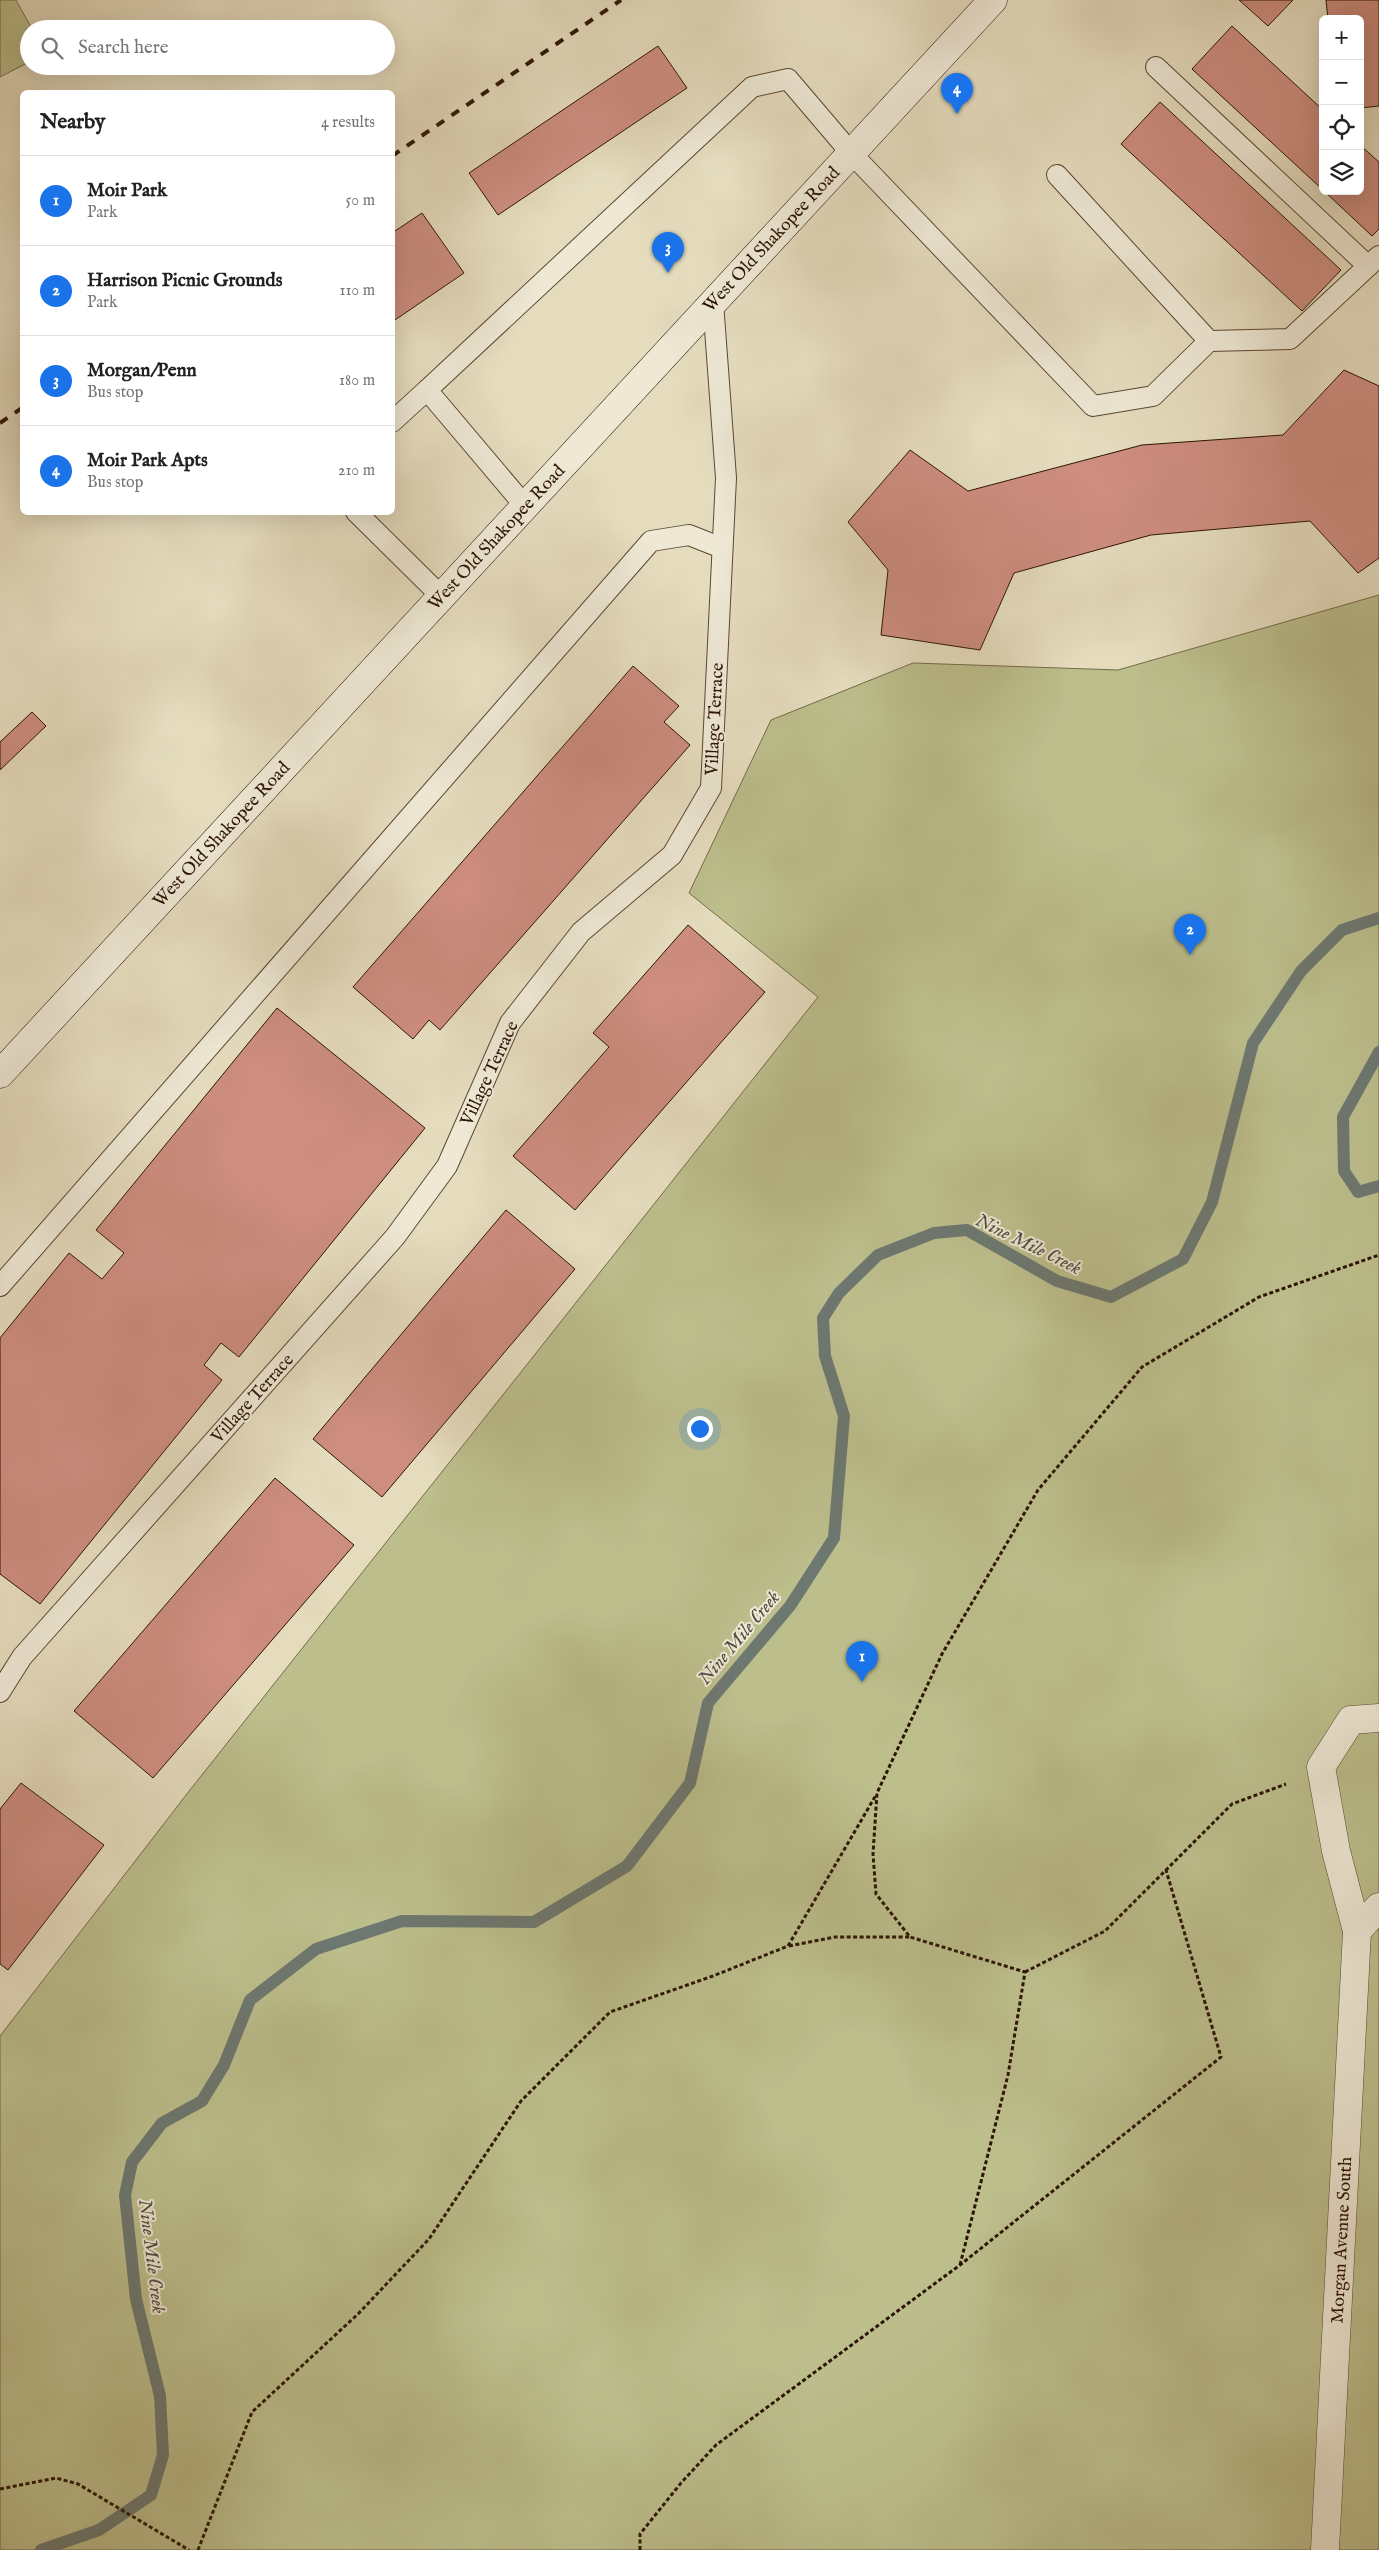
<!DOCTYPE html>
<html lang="en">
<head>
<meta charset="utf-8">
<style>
	:root { --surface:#fff; --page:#f6f6f6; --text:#222; --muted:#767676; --line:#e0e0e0; --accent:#1a73e8 }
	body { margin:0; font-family:"IM FELL English",serif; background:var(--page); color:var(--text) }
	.controls { position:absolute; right:15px; top:15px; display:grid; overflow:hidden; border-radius:8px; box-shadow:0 5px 20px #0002 }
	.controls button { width:45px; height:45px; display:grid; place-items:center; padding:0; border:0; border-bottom:1px solid var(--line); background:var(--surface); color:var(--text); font:25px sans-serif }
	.you { position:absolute; left:699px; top:1428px; width:18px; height:18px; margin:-12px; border:4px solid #fff; border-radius:50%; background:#1a73e8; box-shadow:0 0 0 8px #1a73e833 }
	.badge { display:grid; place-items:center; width:32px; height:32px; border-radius:50%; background:var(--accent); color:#fff; font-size:16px; font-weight:700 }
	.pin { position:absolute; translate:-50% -41px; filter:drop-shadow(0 1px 2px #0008) }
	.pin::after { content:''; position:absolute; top:26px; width:18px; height:15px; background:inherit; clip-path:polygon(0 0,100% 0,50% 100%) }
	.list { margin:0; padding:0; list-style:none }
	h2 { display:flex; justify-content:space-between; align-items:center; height:65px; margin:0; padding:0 20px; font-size:21px }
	h2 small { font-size:16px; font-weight:400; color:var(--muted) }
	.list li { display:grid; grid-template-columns:32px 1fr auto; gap:15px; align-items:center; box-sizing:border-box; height:90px; padding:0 20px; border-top:1px solid var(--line) }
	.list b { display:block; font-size:19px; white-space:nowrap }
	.list p { margin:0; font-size:16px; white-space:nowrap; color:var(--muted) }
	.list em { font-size:16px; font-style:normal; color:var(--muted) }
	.icon { flex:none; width:28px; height:28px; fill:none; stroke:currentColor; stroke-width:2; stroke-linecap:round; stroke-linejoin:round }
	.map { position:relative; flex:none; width:1379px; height:2550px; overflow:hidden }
	.search { position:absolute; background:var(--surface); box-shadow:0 5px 20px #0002; left:20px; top:20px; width:375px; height:55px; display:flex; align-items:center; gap:12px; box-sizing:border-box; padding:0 18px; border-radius:28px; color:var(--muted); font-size:19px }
	.panel { position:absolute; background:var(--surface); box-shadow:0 5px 20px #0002; left:20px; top:90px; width:375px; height:425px; border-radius:8px }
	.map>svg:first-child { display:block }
</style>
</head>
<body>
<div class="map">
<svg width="1379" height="2550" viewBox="0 0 1379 2550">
	<rect width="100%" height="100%" fill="#e5dcbe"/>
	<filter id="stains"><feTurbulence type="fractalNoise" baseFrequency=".004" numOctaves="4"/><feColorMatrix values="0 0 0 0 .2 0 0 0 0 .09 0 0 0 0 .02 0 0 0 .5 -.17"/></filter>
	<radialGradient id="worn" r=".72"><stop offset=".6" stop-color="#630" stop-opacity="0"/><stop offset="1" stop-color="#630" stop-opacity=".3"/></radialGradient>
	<!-- green -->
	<g fill="#bcbe8c" stroke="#746a48">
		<polygon points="0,0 16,0 32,29 29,29 29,62 0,77"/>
		<polygon points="1379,595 1379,2550 0,2550 0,2036 190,1790 818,997 689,893 771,720 913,663 1118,670"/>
	</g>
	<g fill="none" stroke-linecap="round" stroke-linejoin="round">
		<!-- stream -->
		<g stroke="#6d7871" stroke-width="12">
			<polyline points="1379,1052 1343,1117 1344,1171 1358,1192 1379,1186"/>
			<polyline points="41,2550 99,2530 151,2495 163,2455 160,2396 136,2299 125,2195 132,2162 162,2123 202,2101 224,2065 250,2000 316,1949 402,1921 534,1922 627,1866 690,1783 708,1703 790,1606 834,1538 844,1416 825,1356 823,1318 839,1293 878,1255 934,1233 967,1230 1057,1281 1111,1297 1183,1259 1212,1202 1253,1043 1301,971 1342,930 1379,918"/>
		</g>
	</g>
	<!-- building -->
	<g fill="#cd8d7f" stroke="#2d1505">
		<polygon points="1239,0 1293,0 1268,26"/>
		<polygon points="1326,0 1379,0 1379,106 1360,108 1360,19 1328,19"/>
		<polygon points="1232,26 1323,110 1323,190 1192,69"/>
		<polygon points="658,46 687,88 498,215 469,173"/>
		<polygon points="1160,102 1341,270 1302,311 1121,144"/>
		<polygon points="1360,145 1379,162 1379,229 1372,236 1324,191 1360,191"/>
		<polygon points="422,213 464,273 392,322 392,233"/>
		<polygon points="1344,370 1379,386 1379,558 1358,573 1310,521 1151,535 1014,573 980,650 881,635 888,570 848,522 910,450 968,491 1142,445 1283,435"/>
		<polygon points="633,666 679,706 664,722 690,745 440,1030 429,1020 413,1039 353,987"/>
		<polygon points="32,712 46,726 0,770 0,742"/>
		<polygon points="688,925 765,992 575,1210 513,1156 609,1047 593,1033"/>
		<polygon points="277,1008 425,1128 239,1357 221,1343 204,1365 222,1380 40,1604 0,1574 0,1338 69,1253 102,1279 124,1253 96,1230"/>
		<polygon points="506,1210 575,1269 382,1497 313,1439"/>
		<polygon points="275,1478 354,1545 153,1778 74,1711"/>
		<polygon points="21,1783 104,1845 8,1970 0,1964 0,1809"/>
	</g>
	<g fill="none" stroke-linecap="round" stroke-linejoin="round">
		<!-- lane casing -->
		<g stroke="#5b4733" stroke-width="22">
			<g id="lane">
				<polyline points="1156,67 1368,266"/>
				<polyline points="1209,341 1290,339 1379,256"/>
				<polyline points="392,422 427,390"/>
				<polyline points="525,506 427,390 752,87 788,79 851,153 1093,406 1153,396 1209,341 1057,175"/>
				<polyline points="356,512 441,596"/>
				<polyline points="0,1286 651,541 689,535 722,548"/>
				<polyline points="0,1692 22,1657 395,1237 447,1166 510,1023 581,932 672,855 711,788 726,478 713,302"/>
			</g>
		</g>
		<!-- street casing -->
		<g stroke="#5b4733" stroke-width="29">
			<g id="street">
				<polyline points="1357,1931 1379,1907"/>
				<polyline points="1325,2550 1357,1931 1336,1851 1321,1767 1351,1720 1379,1718"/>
			</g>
		</g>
		<!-- secondary casing -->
		<g stroke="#2d1505" stroke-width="29">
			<polyline id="secondary" points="0,1074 993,0"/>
		</g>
		<!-- path -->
		<g stroke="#2d1505" stroke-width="3" stroke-dasharray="4 2.5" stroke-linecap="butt">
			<polyline points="789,1946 835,1937 910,1937"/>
			<polyline points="1025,1972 1105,1931 1232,1804 1286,1784"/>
			<polyline points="960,2265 1008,2075 1025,1972 910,1937 876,1894 873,1854 877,1793 942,1654 1038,1490 1142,1367 1259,1297 1379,1255"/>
			<polyline points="0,2489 56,2478 78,2484 189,2550"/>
			<polyline points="198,2550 252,2412 358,2314 429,2239 521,2101 610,2012 713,1976 788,1946 876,1795"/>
			<polyline points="640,2550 640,2534 681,2483 716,2445 960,2265 1221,2057 1166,1870"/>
		</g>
		<!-- lane -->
		<use href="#lane" stroke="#eee8d5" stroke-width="20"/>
		<!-- street -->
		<use href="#street" stroke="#eee8d5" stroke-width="28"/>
		<!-- secondary -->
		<use href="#secondary" stroke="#eee8d5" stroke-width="28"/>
		<!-- rail -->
		<g stroke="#2d1505" stroke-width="4" stroke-dasharray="9 9" stroke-linecap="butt">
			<polyline points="392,156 621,0"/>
			<polyline points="0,423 22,408"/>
		</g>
	</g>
	<g text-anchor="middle" stroke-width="4" stroke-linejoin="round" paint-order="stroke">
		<!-- street labels -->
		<g font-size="18" fill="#2d1505" stroke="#eee8d5">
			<text transform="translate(771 239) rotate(-47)" y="6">West Old Shakopee Road</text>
			<text transform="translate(496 537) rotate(-47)" y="6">West Old Shakopee Road</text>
			<text transform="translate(714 719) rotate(-87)" y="6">Village Terrace</text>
			<text transform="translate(221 834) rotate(-47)" y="6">West Old Shakopee Road</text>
			<text transform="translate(489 1073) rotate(-65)" y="6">Village Terrace</text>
			<text transform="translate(252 1398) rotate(-48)" y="6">Village Terrace</text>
			<text transform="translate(1341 2240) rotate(-87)" y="6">Morgan Avenue South</text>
		</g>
		<!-- water labels -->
		<g font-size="19" font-style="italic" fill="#524f44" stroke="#eee8d5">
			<text transform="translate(1029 1243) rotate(26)" y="7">Nine Mile Creek</text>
			<text transform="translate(738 1637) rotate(-50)" y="7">Nine Mile Creek</text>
			<text transform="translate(153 2256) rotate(83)" y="7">Nine Mile Creek</text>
		</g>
	</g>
	<rect width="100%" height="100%" filter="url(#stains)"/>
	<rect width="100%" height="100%" fill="url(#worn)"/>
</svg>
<div class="controls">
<button>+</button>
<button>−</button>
<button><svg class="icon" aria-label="locate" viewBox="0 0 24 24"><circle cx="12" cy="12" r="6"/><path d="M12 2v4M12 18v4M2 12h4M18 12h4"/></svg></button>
<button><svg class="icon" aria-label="layers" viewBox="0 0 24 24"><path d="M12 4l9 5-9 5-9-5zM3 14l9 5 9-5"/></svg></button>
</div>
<div class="you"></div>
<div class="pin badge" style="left:862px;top:1682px">1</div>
<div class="pin badge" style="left:1190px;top:955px">2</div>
<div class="pin badge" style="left:668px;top:273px">3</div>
<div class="pin badge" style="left:957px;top:114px">4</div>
<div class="search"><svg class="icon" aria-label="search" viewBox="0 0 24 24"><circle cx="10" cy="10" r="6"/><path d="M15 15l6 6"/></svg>Search here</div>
<section class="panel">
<h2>Nearby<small>4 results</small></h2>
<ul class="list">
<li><span class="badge">1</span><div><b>Moir Park</b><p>Park</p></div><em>50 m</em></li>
<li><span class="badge">2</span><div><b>Harrison Picnic Grounds</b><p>Park</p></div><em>110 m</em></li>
<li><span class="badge">3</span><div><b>Morgan/Penn</b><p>Bus stop</p></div><em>180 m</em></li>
<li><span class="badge">4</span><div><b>Moir Park Apts</b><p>Bus stop</p></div><em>210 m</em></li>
</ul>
</section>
</div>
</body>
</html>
